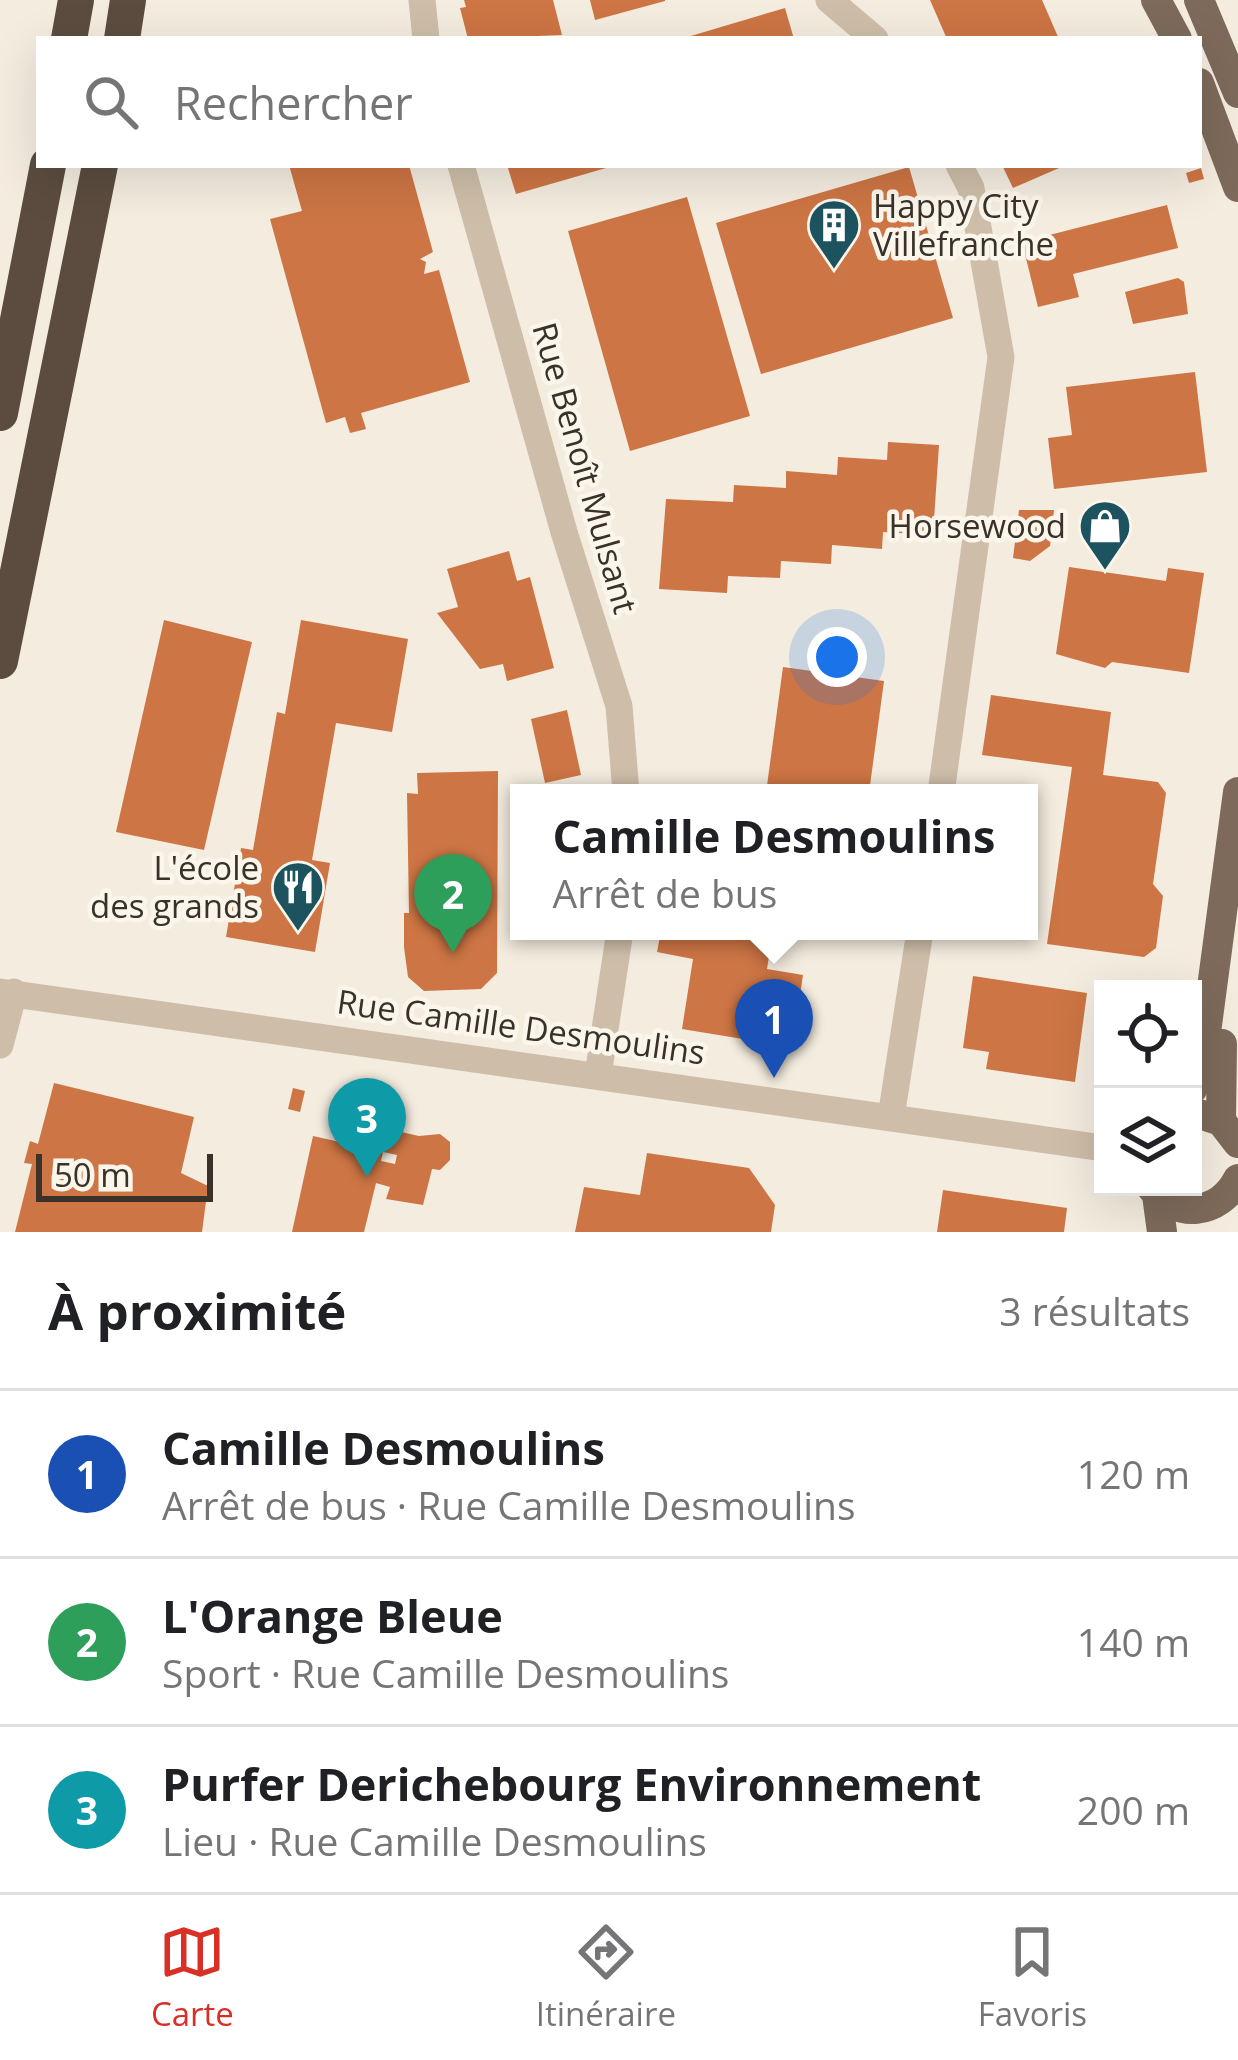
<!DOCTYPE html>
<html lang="fr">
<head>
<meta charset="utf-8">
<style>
	:root { --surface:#fff; --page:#f6f6f6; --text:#202124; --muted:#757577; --line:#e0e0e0; --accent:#d93025 }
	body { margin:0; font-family:"Open Sans",sans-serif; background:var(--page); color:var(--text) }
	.controls { position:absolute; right:36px; bottom:36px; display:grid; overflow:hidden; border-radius:0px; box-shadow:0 12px 48px #0002 }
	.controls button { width:108px; height:108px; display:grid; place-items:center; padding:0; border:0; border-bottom:3px solid var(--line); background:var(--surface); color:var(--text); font:60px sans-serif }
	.scale { position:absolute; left:36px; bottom:30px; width:177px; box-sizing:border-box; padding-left:12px; border:6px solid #3a3129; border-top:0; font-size:33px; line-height:42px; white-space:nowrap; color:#3a3129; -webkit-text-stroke:9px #fbf6ec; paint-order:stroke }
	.you { position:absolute; left:837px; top:657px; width:42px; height:42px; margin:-30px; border:9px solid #fff; border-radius:50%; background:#1a73e8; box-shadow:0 0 0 18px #1a73e833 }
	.badge { display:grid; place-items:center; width:78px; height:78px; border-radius:50%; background:var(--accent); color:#fff; font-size:39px; font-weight:700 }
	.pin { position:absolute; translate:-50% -99px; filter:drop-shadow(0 3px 6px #0008) }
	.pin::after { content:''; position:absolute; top:63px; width:42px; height:36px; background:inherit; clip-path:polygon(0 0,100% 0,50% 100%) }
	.popup { position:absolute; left:510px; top:784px; width:528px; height:156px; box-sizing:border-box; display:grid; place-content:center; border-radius:0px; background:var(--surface); filter:drop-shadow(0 3px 9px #0005); font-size:39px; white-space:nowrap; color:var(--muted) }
	.popup b { font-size:45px; color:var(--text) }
	.popup::after { content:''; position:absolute; left:50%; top:100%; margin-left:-24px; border:24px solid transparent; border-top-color:var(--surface) }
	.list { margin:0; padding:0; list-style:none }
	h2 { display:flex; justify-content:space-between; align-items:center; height:156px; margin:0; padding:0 48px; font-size:51px }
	h2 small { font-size:39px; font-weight:400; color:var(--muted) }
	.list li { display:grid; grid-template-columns:78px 1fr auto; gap:36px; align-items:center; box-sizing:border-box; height:168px; padding:0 48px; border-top:3px solid var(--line) }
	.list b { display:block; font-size:45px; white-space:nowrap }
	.list p { margin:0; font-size:39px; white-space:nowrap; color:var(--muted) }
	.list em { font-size:39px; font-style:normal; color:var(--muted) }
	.icon { flex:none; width:66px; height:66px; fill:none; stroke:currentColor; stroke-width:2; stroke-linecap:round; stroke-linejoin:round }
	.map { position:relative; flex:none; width:1238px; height:1232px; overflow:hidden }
	.search { position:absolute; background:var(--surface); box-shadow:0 12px 48px #0002; left:36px; right:36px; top:36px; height:132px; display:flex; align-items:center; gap:30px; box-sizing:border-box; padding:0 42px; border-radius:0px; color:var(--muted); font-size:45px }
	.sheet { height:660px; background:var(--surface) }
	nav { display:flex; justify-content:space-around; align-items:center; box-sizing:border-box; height:168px; border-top:3px solid var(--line); background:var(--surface); font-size:33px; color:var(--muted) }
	nav a { display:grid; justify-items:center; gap:6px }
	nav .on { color:var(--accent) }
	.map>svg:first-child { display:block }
</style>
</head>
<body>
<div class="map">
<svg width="1238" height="1232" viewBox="0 0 1238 1232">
	<rect width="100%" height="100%" fill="#f4ecdf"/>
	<!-- building -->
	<g fill="#cd7544" fill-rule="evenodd">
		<polygon points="464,0 553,0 562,35 468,39 460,8 466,7"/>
		<polygon points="590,0 665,0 665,1 595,20"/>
		<polygon points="930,0 1042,0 1059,39 947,39"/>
		<polygon points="785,8 794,39 684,39 684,38"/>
		<polygon points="289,165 409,165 433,252 420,259 426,262 424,274 439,270 470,382 361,413 366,429 350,433 345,417 326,423 270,219 302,211"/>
		<polygon points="507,165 613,165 613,166 516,194"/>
		<polygon points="1002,165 1066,165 1013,188"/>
		<polygon points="909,167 953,318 761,374 716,223"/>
		<polygon points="1201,168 1204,179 1189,183 1186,173"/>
		<polygon points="687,197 750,416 630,451 568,231"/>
		<polygon points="1167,205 1178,248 1073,274 1079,297 1038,307 1022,242"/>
		<polygon points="1178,278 1184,282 1188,314 1133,324 1125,292"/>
		<polygon points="1195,372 1207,472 1054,489 1048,438 1072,435 1066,387"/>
		<polygon points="888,442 939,445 933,535 883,532 882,549 832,545 831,564 781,561 780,578 728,576 727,593 659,589 666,499 733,502 734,485 786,488 786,471 837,475 838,457 887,460"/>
		<polygon points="1019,510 1054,510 1050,546 1030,561 1013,558"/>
		<polygon points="509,551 517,581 530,577 554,668 507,681 503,664 480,669 437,613 458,607 447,569"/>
		<polygon points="1069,567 1166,581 1168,568 1204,573 1189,673 1112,662 1105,668 1056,654"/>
		<polygon points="164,620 252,642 204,850 116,832"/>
		<polygon points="301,620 408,639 392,732 336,723 312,860 330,863 315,952 226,937 241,848 253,850 277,712 285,714"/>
		<polygon points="783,667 884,681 869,793 766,793"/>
		<polygon points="991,695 1111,712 1103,775 1158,782 1166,793 1153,884 1163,896 1156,948 1144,957 1047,944 1072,767 982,755"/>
		<polygon points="567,710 581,775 545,783 531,719"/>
		<polygon points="498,771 497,973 481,989 424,991 408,977 404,947 404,913 409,913 407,793 418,794 417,773"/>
		<polygon points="661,931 773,931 767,969 803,975 792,1047 682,1029 693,959 657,952"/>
		<polygon points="973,976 1087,993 1075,1082 986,1069 989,1052 963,1048"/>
		<polygon points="54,1083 194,1117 181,1173 208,1186 202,1232 15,1232 32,1164 24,1163 30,1141 38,1144"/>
		<polygon points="293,1088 305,1091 300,1112 288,1109"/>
		<path d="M375,1126L419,1136L440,1134L450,1142V1160L440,1170L432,1169L423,1205L386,1199L390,1187L376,1183L364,1232H292L313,1136L358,1146L360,1134ZM383,1152L397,1155L395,1164L381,1161Z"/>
		<polygon points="647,1153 749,1168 775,1205 771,1232 575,1232 584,1187 640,1195"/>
		<polygon points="943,1190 1067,1208 1064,1232 937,1232"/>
	</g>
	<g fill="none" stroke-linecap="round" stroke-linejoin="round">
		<!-- street -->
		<g stroke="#cebea9" stroke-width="27">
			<polyline points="422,0 426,39"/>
			<polyline points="829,0 875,39"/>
			<polyline points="461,165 564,532 619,706 626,793"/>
			<polyline points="941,793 1001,357 971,188 959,165"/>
			<polyline points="0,992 1103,1148"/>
			<polyline points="0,1045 14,992"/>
			<polyline points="598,1075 620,931"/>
			<polyline points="891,1117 920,931"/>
		</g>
		<!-- primary -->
		<g stroke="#7d6a5a" stroke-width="30">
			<polyline points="1156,0 1177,39"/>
			<polyline points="1199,0 1238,93"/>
			<polyline points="1199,83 1238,187"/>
			<polyline points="1193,1088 1201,1070 1238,792"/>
			<polyline points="1193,1112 1221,1121 1238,1143"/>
			<polyline points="1221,1121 1222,1044"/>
			<path d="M1151,1187C1176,1220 1219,1215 1238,1179"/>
			<polyline points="1157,1195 1162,1232"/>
		</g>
		<!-- highway -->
		<g stroke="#5c4c40" stroke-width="36">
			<polyline points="69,39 76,0"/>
			<polyline points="122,39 128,0"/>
			<polyline points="0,413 48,165"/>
			<polyline points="0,661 100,165"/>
		</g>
	</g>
	<!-- icons -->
	<defs>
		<g id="building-pin" transform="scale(2.7)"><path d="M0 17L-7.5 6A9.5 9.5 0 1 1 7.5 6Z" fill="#1c535f" stroke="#fbf6ec"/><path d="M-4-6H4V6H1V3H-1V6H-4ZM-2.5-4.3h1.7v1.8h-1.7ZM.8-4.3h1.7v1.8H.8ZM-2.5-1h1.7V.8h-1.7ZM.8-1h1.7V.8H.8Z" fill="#fff"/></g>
		<g id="shop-pin" transform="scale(2.7)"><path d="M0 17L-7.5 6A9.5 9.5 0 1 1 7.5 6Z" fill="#1c535f" stroke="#fbf6ec"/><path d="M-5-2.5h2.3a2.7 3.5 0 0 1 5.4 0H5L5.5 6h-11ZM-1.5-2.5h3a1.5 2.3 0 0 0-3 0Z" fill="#fff"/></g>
		<g id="restaurant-pin" transform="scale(2.7)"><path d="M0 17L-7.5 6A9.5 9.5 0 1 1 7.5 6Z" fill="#1c535f" stroke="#fbf6ec"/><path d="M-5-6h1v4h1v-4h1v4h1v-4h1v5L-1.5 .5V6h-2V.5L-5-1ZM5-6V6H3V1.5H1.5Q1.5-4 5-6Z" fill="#fff"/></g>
	</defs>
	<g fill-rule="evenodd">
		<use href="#building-pin" x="834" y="225"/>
		<use href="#shop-pin" x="1105" y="526"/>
		<use href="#restaurant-pin" x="298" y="887"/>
	</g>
	<g text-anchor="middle" stroke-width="9" stroke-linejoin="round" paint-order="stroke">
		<!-- poi labels -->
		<g font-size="33" fill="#3a3129" stroke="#fbf6ec" text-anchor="end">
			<text x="873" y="218" text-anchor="start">Happy City<tspan x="873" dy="38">Villefranche</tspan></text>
			<text x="1066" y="538">Horsewood</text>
			<text x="259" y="880">L'école<tspan x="259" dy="38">des grands</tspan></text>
		</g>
		<!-- street labels -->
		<g font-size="33" fill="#3a3129" stroke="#fbf6ec">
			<text transform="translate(585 468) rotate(74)" y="12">Rue Benoît Mulsant</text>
			<text transform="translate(521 1027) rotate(8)" y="12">Rue Camille Desmoulins</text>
		</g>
	</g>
</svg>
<div class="controls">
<button><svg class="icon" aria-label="locate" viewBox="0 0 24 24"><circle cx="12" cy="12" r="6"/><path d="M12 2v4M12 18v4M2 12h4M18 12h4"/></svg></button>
<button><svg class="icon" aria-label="layers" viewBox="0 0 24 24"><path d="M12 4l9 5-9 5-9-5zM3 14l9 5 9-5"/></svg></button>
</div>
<div class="scale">50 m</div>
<div class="you"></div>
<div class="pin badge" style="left:774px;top:1078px;background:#1a4fb4">1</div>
<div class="popup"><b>Camille Desmoulins</b>Arrêt de bus</div>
<div class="pin badge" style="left:453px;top:953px;background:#2e9e5b">2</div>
<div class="pin badge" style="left:367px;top:1177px;background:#0f9aa8">3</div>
<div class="search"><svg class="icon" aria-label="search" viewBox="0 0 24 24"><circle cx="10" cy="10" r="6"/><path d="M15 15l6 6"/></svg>Rechercher</div>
</div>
<section class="sheet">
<h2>À proximité<small>3 résultats</small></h2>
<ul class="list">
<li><span class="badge" style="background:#1a4fb4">1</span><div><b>Camille Desmoulins</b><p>Arrêt de bus · Rue Camille Desmoulins</p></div><em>120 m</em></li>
<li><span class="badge" style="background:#2e9e5b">2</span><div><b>L'Orange Bleue</b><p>Sport · Rue Camille Desmoulins</p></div><em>140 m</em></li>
<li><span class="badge" style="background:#0f9aa8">3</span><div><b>Purfer Derichebourg Environnement</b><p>Lieu · Rue Camille Desmoulins</p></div><em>200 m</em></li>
</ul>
</section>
<nav>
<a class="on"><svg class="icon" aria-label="map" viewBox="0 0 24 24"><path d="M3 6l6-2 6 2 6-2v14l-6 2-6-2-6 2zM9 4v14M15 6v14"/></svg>Carte</a>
<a><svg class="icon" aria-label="directions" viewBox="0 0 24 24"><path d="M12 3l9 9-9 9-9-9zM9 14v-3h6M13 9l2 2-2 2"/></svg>Itinéraire</a>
<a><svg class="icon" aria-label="saved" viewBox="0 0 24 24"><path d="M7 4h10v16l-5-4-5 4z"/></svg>Favoris</a>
</nav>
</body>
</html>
